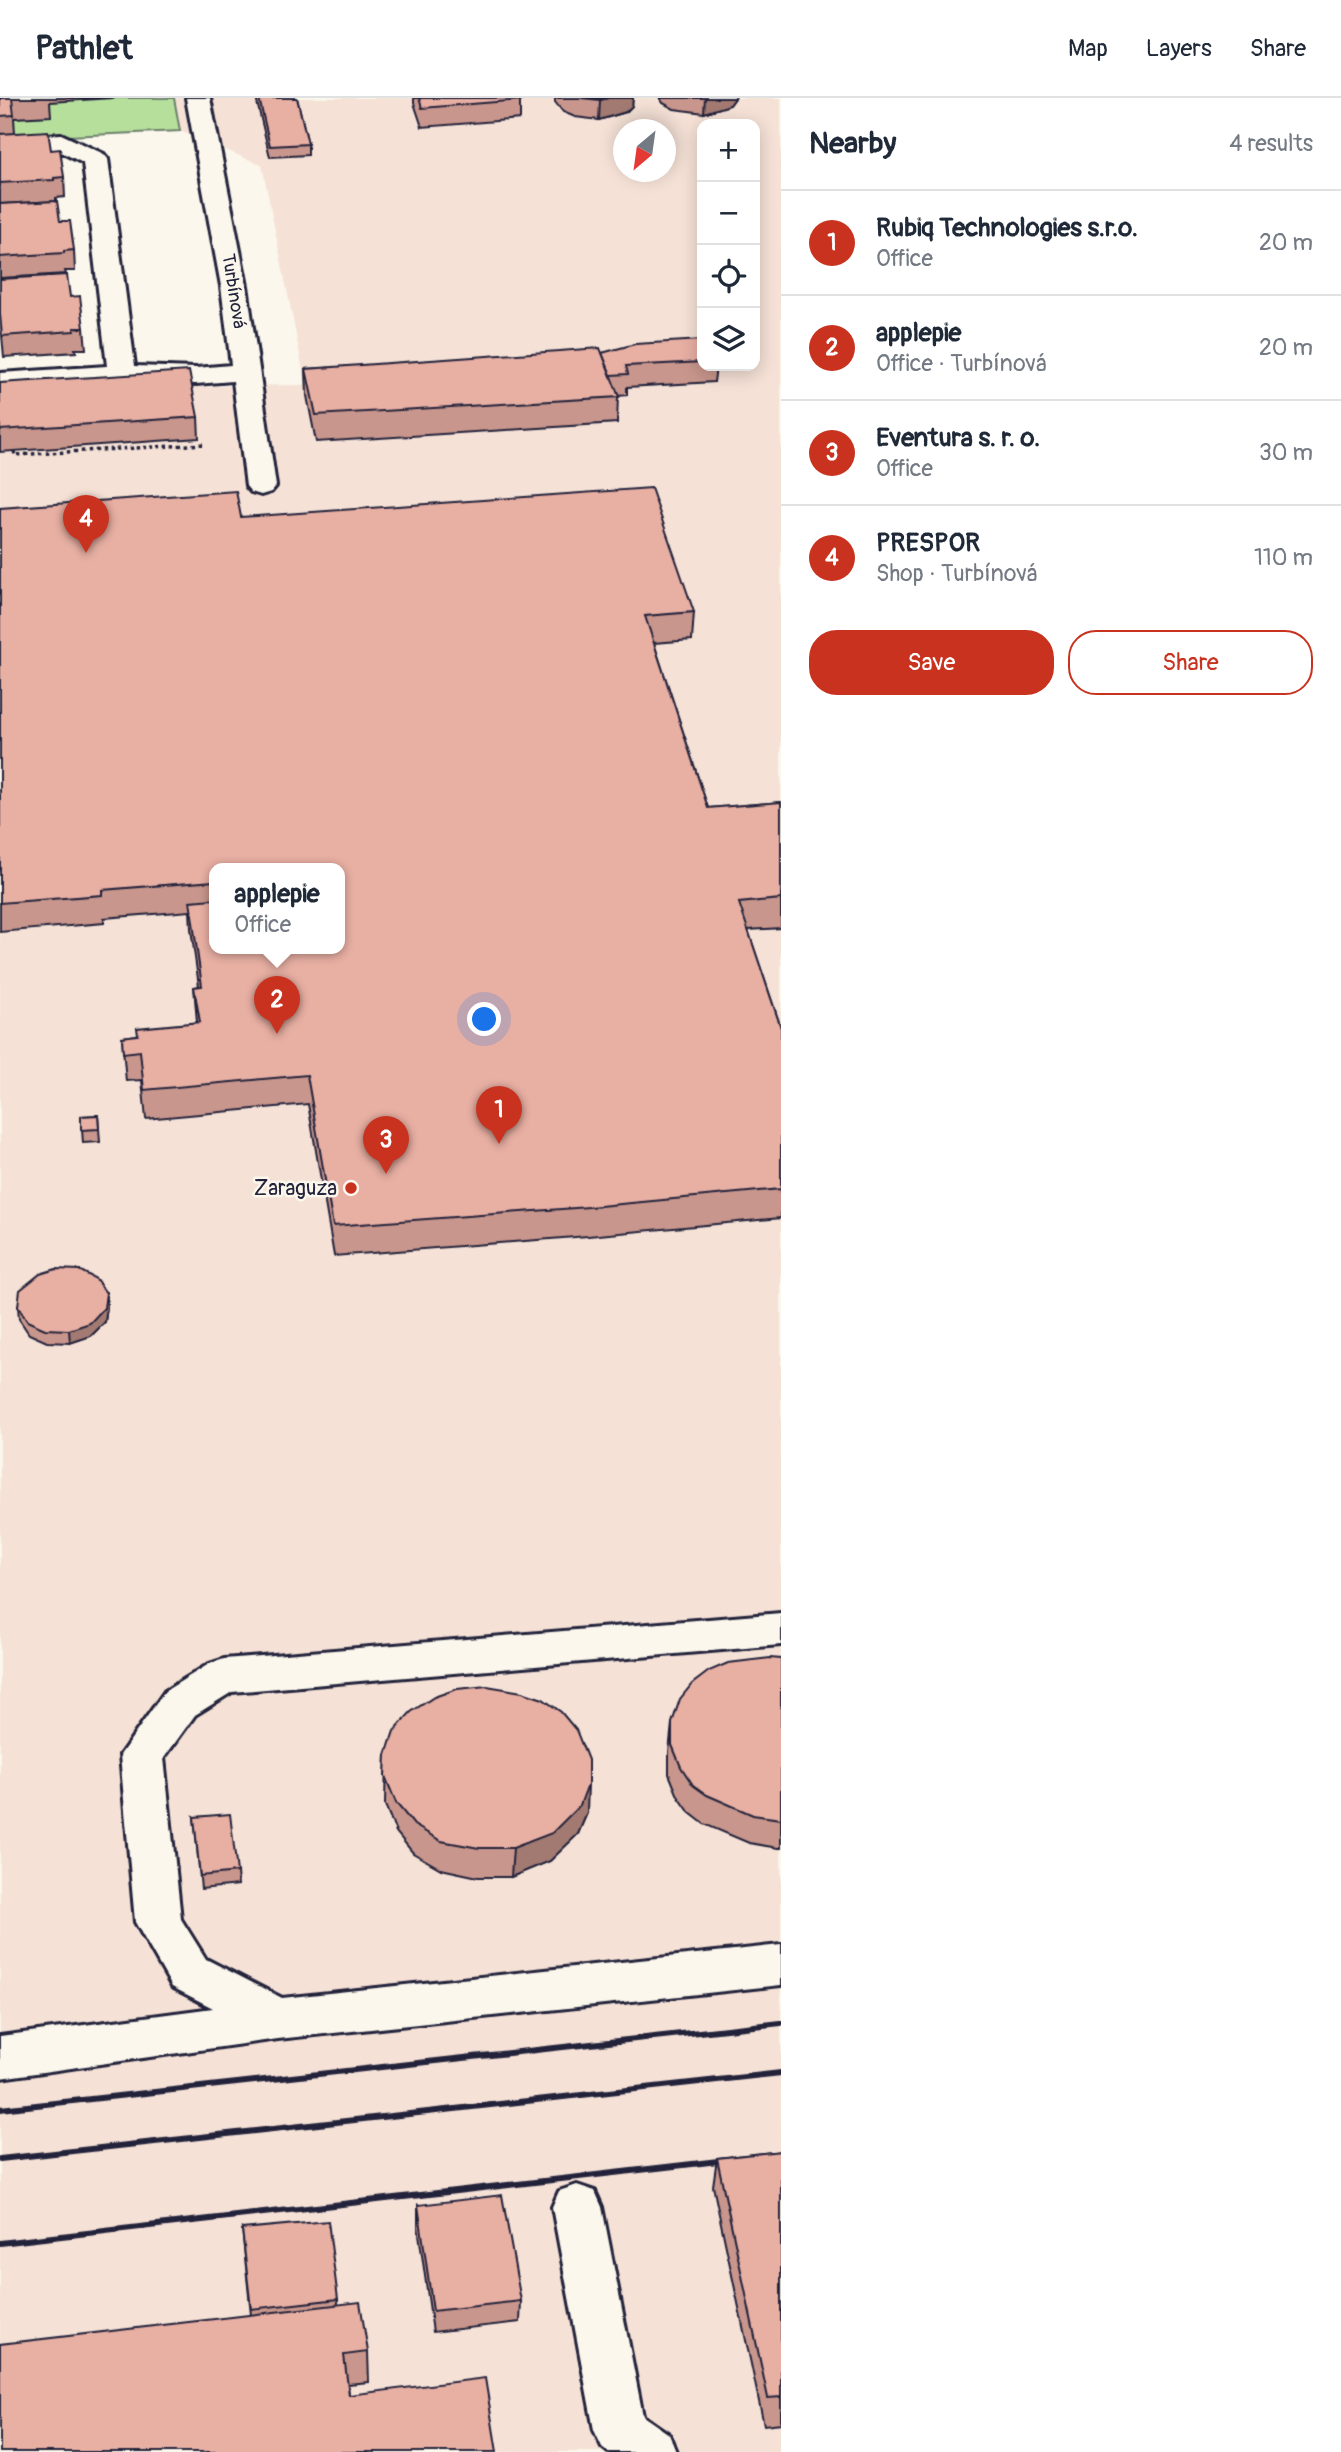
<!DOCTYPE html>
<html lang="en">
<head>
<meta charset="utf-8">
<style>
	:root { --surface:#fff; --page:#f2f2f3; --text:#1f2937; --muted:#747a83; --line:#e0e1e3; --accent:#c8321e }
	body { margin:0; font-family:Pangolin,sans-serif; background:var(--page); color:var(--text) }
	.controls { position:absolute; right:21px; top:21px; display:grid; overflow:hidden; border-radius:14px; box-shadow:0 4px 18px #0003 }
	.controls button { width:63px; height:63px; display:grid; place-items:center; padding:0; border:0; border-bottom:2px solid var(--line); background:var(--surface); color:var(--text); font:35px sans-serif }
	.compass { position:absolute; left:613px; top:21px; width:63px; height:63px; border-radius:50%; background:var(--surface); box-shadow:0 4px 18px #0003; rotate:209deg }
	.you { position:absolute; left:485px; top:922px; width:24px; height:24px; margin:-18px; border:5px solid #fff; border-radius:50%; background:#1a73e8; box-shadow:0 0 0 10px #1a73e833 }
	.badge { display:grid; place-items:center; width:46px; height:46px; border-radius:50%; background:var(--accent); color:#fff; font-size:23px; font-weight:700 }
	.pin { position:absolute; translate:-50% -58px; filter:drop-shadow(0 2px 4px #0008) }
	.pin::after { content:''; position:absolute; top:37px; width:24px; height:21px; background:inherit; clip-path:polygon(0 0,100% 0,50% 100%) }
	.popup { position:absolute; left:209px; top:765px; width:136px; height:91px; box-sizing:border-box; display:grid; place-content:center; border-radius:14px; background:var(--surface); filter:drop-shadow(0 2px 5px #0005); font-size:23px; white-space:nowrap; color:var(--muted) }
	.popup b { font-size:26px; color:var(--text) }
	.popup::after { content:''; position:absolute; left:50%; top:100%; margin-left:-14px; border:14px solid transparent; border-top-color:var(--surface) }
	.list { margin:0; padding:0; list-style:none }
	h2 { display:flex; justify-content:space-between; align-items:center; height:91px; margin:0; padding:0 28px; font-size:30px }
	h2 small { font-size:23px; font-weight:400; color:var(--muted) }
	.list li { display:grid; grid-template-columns:46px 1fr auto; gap:21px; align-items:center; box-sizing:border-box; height:105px; padding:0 28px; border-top:2px solid var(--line) }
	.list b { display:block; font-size:26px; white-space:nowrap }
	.list p { margin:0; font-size:23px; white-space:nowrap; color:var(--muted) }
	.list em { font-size:23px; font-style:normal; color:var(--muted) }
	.actions { display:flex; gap:14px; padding:21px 28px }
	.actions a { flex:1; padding:16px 0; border:2px solid var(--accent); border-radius:28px; text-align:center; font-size:24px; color:var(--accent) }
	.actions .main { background:var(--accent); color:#fff }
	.icon { flex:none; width:38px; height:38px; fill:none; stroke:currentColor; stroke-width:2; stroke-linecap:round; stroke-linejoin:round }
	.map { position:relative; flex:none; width:781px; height:2354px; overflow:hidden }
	header { display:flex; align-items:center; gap:42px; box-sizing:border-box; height:98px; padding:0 35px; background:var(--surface); border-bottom:2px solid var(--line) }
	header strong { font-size:33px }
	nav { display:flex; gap:38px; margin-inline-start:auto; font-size:24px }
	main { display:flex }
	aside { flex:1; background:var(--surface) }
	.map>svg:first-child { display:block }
</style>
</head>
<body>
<header>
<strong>Pathlet</strong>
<nav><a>Map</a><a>Layers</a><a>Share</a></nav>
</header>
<main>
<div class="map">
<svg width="781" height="2354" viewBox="0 0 781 2354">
	<rect width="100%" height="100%" fill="#fbf7ec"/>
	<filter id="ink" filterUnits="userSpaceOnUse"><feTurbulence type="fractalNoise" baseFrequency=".0143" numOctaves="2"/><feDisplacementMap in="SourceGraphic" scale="14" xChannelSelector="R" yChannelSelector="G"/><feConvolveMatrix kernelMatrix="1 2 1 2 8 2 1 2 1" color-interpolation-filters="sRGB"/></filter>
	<g filter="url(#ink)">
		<!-- built -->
		<path fill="#f5e1d6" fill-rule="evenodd" d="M174,0H781V2354H0V299L219,288L306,287L262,67L180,33ZM702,26H755V268H702ZM624,32H666V74H624ZM214,770H340V850H214Z"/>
		<!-- green -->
		<polygon fill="#b6df9c" stroke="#6c806c" stroke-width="2" points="0,0 174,0 180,33 0,41"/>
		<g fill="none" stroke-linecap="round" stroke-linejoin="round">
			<!-- minor casing -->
			<g stroke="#22223b" stroke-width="6">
				<g id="minor">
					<polygon points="186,0 210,0 247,188 276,388 271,394 261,397 251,394 246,388 233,283 196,286 122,284 0,291 0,275 107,268 83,65 57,52 0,56 0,40 61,36 104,56 108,61 135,268 196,270 231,267 221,188"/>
					<polygon points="781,1515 781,1547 232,1594 195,1617 164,1660 181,1821 206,1861 282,1900 781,1847 781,1887 278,1941 0,1980 0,1938 213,1910 172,1889 135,1824 120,1657 165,1593 209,1566 224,1561"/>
					<polygon points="577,2087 595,2093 602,2109 643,2318 669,2336 676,2354 608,2354 602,2349 594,2332 552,2109 559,2093"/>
				</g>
			</g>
			<!-- path -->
			<polyline stroke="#22223b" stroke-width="3.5" stroke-dasharray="3.5 3.5" stroke-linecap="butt" points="14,353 15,357 206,346"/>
			<!-- minor -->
			<use href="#minor" fill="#fbf7ec" fill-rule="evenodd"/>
			<!-- rail -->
			<g stroke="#22223b" stroke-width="6">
				<polyline points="0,2011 781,1925"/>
				<polyline points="0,2061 781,1975"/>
				<polyline points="0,2145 736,2061"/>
			</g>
		</g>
		<!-- wall -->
		<g fill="#c8968c" stroke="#22223b" stroke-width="2" fill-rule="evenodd">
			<polygon points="0,0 113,0 50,4 51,18 14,20 15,35 51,52 64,79 65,99 56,100 56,103 0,106"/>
			<polygon points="256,0 297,0 308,46 308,57 270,59"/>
			<polygon points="414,0 520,0 520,21 422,29 414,5"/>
			<polygon points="555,0 633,0 632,8 626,14 599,22 575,19 563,14 555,4"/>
			<polygon points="660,0 735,0 730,7 704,15 674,11 663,5"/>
			<polygon points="0,106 60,123 74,152 75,173 65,173 66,176 0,180"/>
			<polygon points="70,199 84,230 86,251 75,251 76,254 4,259 0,217"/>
			<polygon points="702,242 702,268 716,268 714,284 627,289 627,297 618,298 617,325 316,344 307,298 306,271 602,255"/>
			<polygon points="0,285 198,319 199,340 0,354"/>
			<path d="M0,410L241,419L694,514L692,542L654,545L708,710L781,704V830L748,832L781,930V1120L588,1138L334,1158L308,1006L146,1021L142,982L126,983L122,939L137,937L197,924L194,889L199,888L191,831L190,813L104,820V825L0,834ZM214,770H340L214,850Z"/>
			<polygon points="98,1017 100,1044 83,1045 81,1018"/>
			<polygon points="106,1195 107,1208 105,1224 91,1238 70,1245 47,1244 29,1236 19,1221 18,1208"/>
			<polygon points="781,1561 781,1750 778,1750 749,1745 704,1726 690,1715 678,1698 669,1676 669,1654 672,1625"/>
			<polygon points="386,1657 587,1715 578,1736 550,1763 511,1779 478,1779 441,1771 413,1755 396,1734 385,1707"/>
			<polygon points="194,1719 237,1774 238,1787 201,1791"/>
			<polygon points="781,2053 781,2325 764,2327 713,2088 717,2060"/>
			<polygon points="418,2107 521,2203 520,2224 433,2234 418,2129"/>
			<polygon points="242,2131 338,2201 338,2207 368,2254 369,2284 348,2286 349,2297 0,2354 251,2217"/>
		</g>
		<!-- shaded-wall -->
		<g fill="#a27a72" stroke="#22223b" stroke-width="2">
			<polygon points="608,0 633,0 632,8 626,14 599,22 600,2"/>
			<polygon points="705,0 735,0 730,7 704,15"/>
			<polygon points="106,1195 107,1208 105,1224 91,1238 70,1245 69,1232"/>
			<polygon points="588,1686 587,1715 578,1736 550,1763 511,1779 513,1750"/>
		</g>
		<!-- building -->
		<g fill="#e8afa3" stroke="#22223b" stroke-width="2">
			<polygon points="0,0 15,0 12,0 14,17 0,18"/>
			<polygon points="259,0 297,0 308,46 270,48"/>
			<polygon points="419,0 520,0 521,2 422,10"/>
			<polygon points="581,0 608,0 600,2"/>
			<polygon points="48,33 51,52 60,51 64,79 54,80 54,82 0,85 0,36"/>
			<polygon points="57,103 60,123 70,123 74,152 64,153 64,155 0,159 0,106"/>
			<polygon points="67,177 70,199 80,198 84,230 74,230 74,233 2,238 0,216 0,181"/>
			<polygon points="702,242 702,264 626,268 628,276 611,277 602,255 635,246"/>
			<polygon points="600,250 619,299 316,317 306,271"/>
			<polygon points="189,273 198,319 0,332 0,285"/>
			<polygon points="651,390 694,514 645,518 708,710 781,704 781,801 739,805 781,930 781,1091 589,1109 333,1128 307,977 144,992 140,953 123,955 122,939 138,937 137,930 200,924 194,889 202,888 190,803 214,801 214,850 340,850 340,770 214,770 214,783 102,792 102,797 0,805 0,410 236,393 241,419"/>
			<polygon points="98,1017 99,1031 81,1032 81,1018"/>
			<polygon points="56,1171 79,1172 96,1181 106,1195 104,1210 90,1225 69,1232 45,1231 27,1223 18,1208 20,1192 40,1176"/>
			<polygon points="770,1560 781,1561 781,1721 753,1717 707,1697 693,1687 681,1669 672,1647 672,1625 680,1601 692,1586 709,1573 728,1565"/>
			<polygon points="487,1588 522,1594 543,1601 561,1614 576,1632 588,1662 588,1686 580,1707 552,1735 513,1750 479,1750 441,1743 414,1727 396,1705 385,1678 386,1657 394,1633 411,1614 434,1599 457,1591"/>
			<polygon points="230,1716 237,1774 200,1778 194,1719"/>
			<polygon points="781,2053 781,2299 768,2300 717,2060"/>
			<polygon points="502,2097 521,2203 433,2213 418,2107"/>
			<polygon points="328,2123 338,2201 251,2211 242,2131"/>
			<polygon points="360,2204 368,2254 344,2257 349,2297 485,2280 497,2354 0,2354 0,2246"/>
		</g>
	</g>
	<!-- markers -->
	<circle fill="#c8321e" stroke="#fbf7ec" stroke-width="2.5" cx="351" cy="1090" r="7"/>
	<g text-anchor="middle" stroke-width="5" stroke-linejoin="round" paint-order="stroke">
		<!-- far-street labels -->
		<g font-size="18" fill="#22223b" stroke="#fbf7ec">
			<text transform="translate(234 193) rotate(81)" y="6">Turbínová</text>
		</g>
		<!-- poi labels -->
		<g font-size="21" fill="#22223b" stroke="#fbf7ec" text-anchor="end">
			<text x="337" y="1097">Zaraguza</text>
		</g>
	</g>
</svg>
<div class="controls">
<button>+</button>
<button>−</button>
<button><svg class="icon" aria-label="locate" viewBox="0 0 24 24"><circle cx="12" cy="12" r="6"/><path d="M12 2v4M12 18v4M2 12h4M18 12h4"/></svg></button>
<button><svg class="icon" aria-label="layers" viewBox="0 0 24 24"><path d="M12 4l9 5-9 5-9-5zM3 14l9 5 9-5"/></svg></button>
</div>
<svg class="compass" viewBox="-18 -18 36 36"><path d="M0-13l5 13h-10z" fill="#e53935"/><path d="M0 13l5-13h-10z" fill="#747a83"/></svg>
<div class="you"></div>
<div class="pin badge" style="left:499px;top:1046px">1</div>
<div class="pin badge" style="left:277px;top:936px">2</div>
<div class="popup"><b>applepie</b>Office</div>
<div class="pin badge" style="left:386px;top:1076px">3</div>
<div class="pin badge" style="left:86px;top:455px">4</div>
</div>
<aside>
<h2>Nearby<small>4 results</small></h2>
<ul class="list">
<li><span class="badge">1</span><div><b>Rubiq Technologies s.r.o.</b><p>Office</p></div><em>20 m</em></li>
<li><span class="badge">2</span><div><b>applepie</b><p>Office · Turbínová</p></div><em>20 m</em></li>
<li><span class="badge">3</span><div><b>Eventura s. r. o.</b><p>Office</p></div><em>30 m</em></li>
<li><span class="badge">4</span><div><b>PRESPOR</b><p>Shop · Turbínová</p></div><em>110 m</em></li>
</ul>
<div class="actions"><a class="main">Save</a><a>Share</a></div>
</aside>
</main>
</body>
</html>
